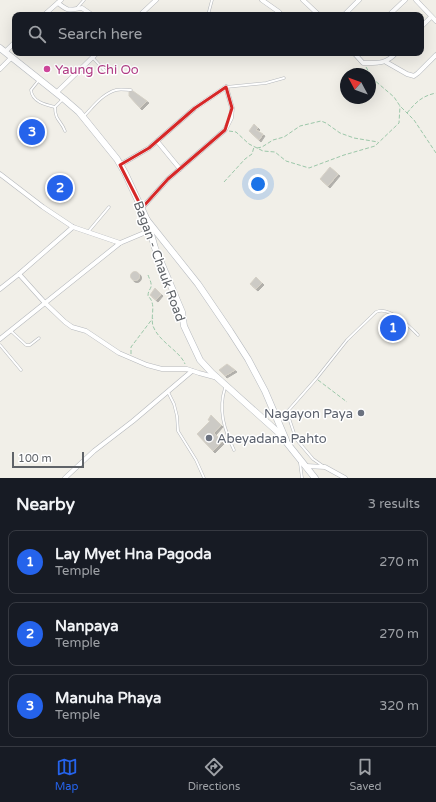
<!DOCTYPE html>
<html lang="en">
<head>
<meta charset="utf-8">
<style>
	:root { --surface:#171b24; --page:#20242c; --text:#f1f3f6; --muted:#9ea1a6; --line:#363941; --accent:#2563eb }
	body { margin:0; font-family:"Varela Round",sans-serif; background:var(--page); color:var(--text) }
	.compass { position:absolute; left:340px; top:68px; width:36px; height:36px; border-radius:50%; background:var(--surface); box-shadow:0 4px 16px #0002; rotate:311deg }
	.scale { position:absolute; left:12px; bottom:10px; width:72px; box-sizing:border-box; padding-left:4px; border:2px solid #5f6368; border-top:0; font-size:11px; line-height:14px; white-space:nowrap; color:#5f6368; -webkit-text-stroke:3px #fff; paint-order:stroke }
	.you { position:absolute; left:258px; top:184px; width:14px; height:14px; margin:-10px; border:3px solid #fff; border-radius:50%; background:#1a73e8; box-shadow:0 0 0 6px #1a73e833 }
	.badge { display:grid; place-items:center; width:26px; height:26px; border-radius:50%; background:var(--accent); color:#fff; font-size:13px; font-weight:700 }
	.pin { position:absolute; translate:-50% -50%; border:2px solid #fff; box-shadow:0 1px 4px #0006 }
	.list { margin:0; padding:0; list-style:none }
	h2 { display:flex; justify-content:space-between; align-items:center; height:52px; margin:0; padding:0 16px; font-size:17px }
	h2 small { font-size:13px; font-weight:400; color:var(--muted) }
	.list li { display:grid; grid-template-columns:26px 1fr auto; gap:12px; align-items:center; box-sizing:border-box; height:64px; margin:0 8px 8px; padding:0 8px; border:1px solid var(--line); border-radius:8px }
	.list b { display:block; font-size:15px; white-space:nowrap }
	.list p { margin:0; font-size:13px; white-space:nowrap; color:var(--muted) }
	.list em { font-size:13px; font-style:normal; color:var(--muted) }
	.icon { flex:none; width:22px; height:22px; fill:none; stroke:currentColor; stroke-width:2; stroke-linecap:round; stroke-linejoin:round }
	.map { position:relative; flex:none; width:436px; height:478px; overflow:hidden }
	.search { position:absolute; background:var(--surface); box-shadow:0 4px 16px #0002; left:12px; right:12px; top:12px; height:44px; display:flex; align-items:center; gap:10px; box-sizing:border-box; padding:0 14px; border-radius:8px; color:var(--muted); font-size:15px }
	.sheet { height:268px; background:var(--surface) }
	nav { display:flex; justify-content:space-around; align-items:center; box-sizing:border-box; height:56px; border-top:1px solid var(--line); background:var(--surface); font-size:11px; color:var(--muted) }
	nav a { display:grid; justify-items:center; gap:2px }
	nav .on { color:var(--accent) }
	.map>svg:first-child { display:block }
</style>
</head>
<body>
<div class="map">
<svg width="436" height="478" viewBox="0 0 436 478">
	<defs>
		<filter id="shadow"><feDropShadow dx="2" dy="2" stdDeviation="0" flood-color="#0004"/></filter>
	</defs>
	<rect width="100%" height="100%" fill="#f1efe8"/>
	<!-- building -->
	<g fill="#cccac5" stroke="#d6d1c6" filter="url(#shadow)">
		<polygon points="133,91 147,101 140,108 129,96 129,92"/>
		<polygon points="254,124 258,128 256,130 263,134 259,140 249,131"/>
		<polygon points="330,167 338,174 328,186 320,179"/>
		<circle cx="135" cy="276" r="4.5"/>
		<polygon points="256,277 262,283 256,289 250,284"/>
		<polygon points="155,288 161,294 156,300 150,295"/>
		<polygon points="395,319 402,325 392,336 385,331"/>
		<polygon points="227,364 235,370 225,376 219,370"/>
		<polygon points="211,415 221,425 214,433 222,442 213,451 197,434 210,421 208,420"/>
	</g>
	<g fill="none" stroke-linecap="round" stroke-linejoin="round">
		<!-- lane casing -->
		<g stroke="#b5b8bc" stroke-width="3">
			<g id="lane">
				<polyline points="77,8 84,0"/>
				<polyline points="208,15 212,0"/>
				<polyline points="93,58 105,71"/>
				<path d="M39,80L31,90C32,102 46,105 55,107"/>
				<polyline points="226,87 266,83 284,78"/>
				<path d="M63,99L55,107C55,121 61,120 65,131"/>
				<path d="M84,116C93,107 102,94 116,90C120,89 127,90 131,90"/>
				<polyline points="88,232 109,207"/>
				<polyline points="11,331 26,345 30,345 39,338"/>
				<polyline points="0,345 21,370"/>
				<path d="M225,388C218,410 224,429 234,450"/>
				<polyline points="168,392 174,404 177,416 178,431 196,460 204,478"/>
				<polyline points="287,412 296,439 313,459 323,466"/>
				<path d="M280,420L316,379L347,340L376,312C389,305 410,327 418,335"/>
				<polyline points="300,463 302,478"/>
			</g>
		</g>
		<!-- street casing -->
		<g stroke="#b5b8bc" stroke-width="5">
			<g id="street">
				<polyline points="262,0 279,12"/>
				<polyline points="303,0 319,15"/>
				<polyline points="416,0 436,21"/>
				<path d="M58,3C69,12 69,10 82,8L92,15"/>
				<polyline points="44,15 61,0"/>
				<polyline points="140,15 156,0"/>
				<polyline points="344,15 359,0"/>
				<polyline points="389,15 405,0"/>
				<polyline points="421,27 431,17"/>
				<polyline points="5,52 15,42"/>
				<path d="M354,53L363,63C378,63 386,64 396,53"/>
				<polyline points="386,62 407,74 414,76 418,73 436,55"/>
				<polyline points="0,69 12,57"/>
				<polyline points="56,93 97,53"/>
				<polyline points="157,141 180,169"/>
				<polyline points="120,165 149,148 195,108 226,87 232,108 231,118 225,130 168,179 142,208"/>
				<polyline points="0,174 43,207 73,227 120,243"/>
				<polyline points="19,274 45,303 65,322 72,327 86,331 119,353 147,365 162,369 187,369 199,373 214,377"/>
				<polyline points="0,289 19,274 73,227"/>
				<polyline points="0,339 120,243 151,230"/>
				<polyline points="306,466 325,467 345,478"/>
				<polyline points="65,478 94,451 133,421 192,371"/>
			</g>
		</g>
		<!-- secondary casing -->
		<g stroke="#b6babf" stroke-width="7">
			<g id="secondary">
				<polyline points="0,48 64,99 79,112 117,159 125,173 147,220 155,248 182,312 184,326 200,360 212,373 279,433 315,478"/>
				<polyline points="147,220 198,284 230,331 248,359 265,391 286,440"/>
			</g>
		</g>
		<!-- path -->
		<g stroke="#9cc7a9" stroke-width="1" stroke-dasharray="4 2" stroke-linecap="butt">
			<polyline points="366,67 373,79 394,97 400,106 414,120 436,153"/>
			<path d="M407,113C416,102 422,96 436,93"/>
			<polyline points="229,131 236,132 249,144 263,151 275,152 286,161 309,168 344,155 375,146 399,123 400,106"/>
			<polyline points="257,148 262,147 273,140 284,137 300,126 321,121 326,123 340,133 354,138 378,142"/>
			<polyline points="224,182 245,159 252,154 254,147"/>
			<path d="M148,275C149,278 152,283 151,287C150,290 148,291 148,296C157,304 150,316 153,326C159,342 180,351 185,364"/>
			<polyline points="131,354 131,347 153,318"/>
			<polyline points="318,380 347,402"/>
		</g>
		<!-- lane -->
		<use href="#lane" stroke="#fff" stroke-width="2"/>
		<!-- street -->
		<use href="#street" stroke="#fff" stroke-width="4"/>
		<!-- secondary -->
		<use href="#secondary" stroke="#fff" stroke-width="6"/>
	</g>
	<!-- marked area -->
	<path fill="none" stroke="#d62828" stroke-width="3" stroke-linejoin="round" d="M226,87L232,108L225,130L168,179L142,208L120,165L149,148L195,108Z"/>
	<!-- markers -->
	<circle fill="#d1479c" stroke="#fff" stroke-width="1.5" cx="47" cy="69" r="4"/>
	<g fill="#6b7280" stroke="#fff" stroke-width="1.5">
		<circle cx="361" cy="413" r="4"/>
		<circle cx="209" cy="438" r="4"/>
	</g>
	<g text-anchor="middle" stroke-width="3" stroke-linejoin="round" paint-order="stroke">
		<!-- hotel labels -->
		<g font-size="13" fill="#b23c85" stroke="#fff" text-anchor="start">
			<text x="55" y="74">Yaung Chi Oo</text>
		</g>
		<!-- street labels -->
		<g font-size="13" fill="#5f6368" stroke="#fff">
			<text transform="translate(160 261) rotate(70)" y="5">Bagan - Chauk Road</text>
		</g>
		<!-- worship labels -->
		<g font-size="13" fill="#5b616d" stroke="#fff" text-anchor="end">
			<text x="353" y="418">Nagayon Paya</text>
			<text x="217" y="443" text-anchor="start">Abeyadana Pahto</text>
		</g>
	</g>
</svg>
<svg class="compass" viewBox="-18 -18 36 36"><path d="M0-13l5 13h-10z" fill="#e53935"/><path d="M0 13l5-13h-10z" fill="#9ea1a6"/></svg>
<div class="scale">100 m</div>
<div class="you"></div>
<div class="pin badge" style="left:393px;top:328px">1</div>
<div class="pin badge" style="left:60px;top:188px">2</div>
<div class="pin badge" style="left:32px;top:132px">3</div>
<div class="search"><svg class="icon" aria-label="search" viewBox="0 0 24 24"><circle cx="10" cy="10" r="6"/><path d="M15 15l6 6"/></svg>Search here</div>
</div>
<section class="sheet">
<h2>Nearby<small>3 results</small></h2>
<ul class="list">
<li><span class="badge">1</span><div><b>Lay Myet Hna Pagoda</b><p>Temple</p></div><em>270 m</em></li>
<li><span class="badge">2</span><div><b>Nanpaya</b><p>Temple</p></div><em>270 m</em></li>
<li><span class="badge">3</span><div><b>Manuha Phaya</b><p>Temple</p></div><em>320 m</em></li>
</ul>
</section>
<nav>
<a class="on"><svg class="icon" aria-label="map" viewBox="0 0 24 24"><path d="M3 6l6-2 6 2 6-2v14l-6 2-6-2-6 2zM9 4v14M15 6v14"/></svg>Map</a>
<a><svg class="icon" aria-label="directions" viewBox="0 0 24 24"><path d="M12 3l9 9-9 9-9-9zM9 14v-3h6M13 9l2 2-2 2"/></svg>Directions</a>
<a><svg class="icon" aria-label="saved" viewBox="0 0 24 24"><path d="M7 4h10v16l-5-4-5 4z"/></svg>Saved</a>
</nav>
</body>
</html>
